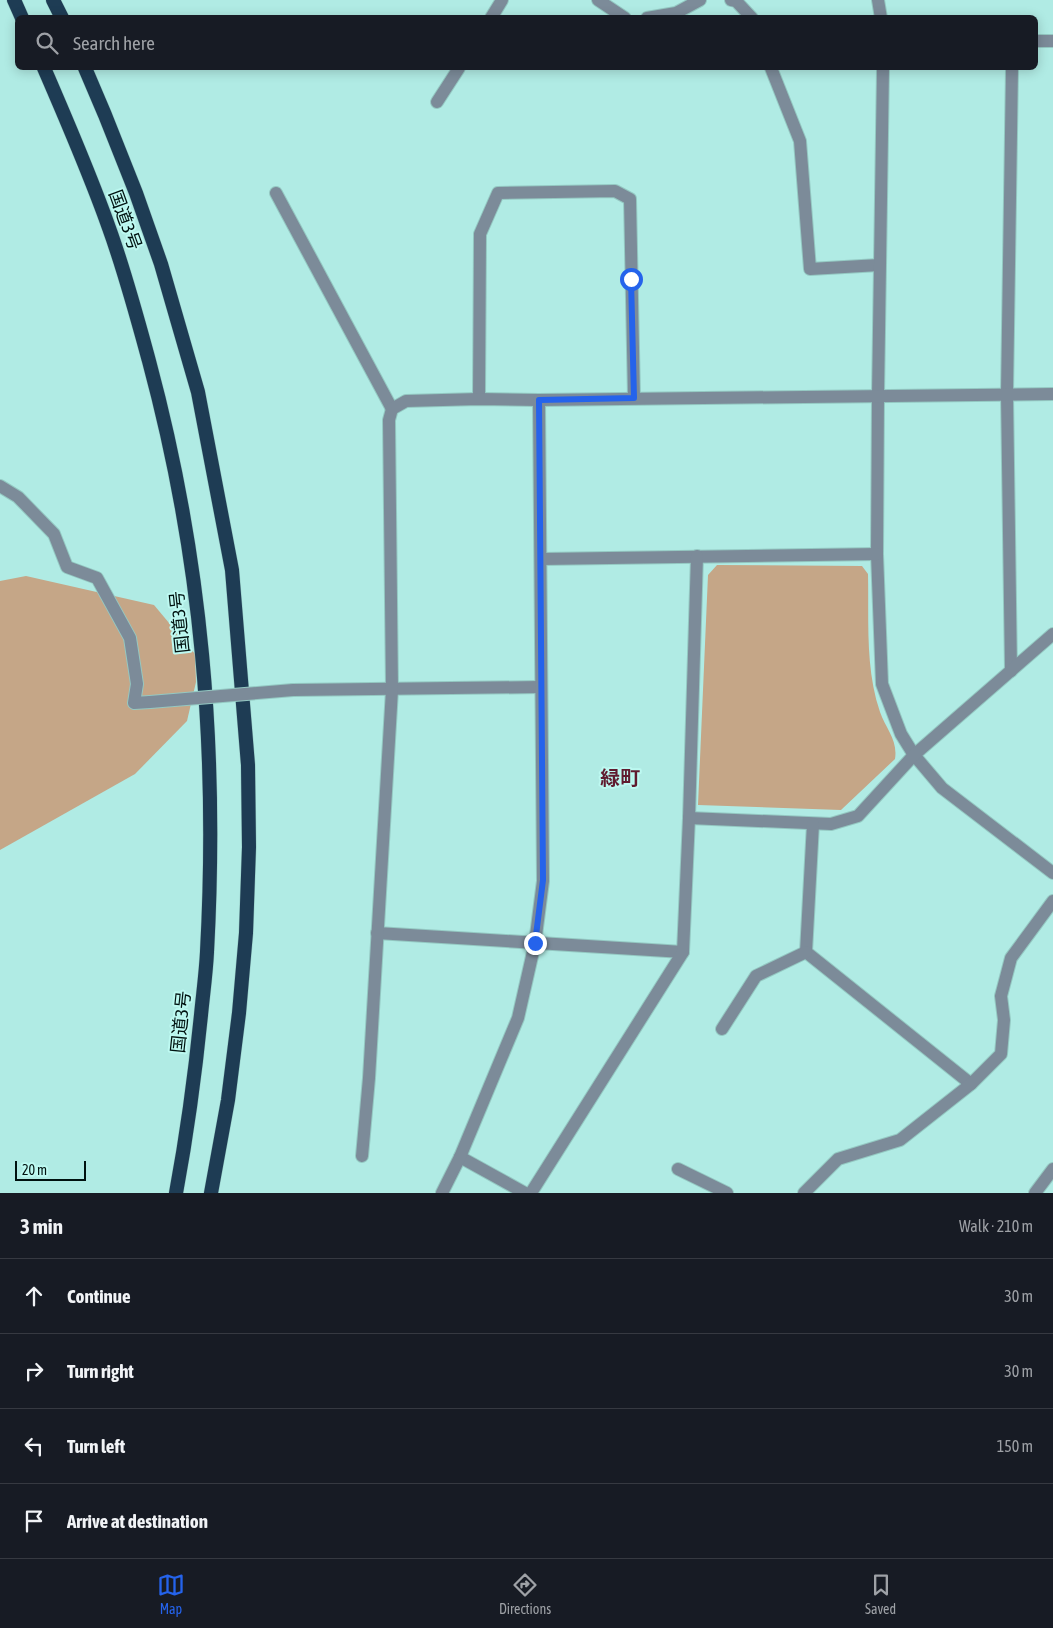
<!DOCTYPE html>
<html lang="en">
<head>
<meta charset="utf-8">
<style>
	:root { --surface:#171b24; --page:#242831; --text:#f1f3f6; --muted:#9ea1a6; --line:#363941; --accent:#2563eb }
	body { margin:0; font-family:"Asap Condensed","Noto Sans JP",sans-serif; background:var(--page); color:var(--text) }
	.scale { position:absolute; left:15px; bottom:12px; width:71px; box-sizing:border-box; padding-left:5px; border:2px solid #001210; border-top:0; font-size:14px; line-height:18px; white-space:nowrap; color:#001210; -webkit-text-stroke:4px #bdf9f1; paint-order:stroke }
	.stop { position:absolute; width:15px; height:15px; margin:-11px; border:4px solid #2563eb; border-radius:50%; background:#fff }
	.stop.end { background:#2563eb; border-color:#fff; box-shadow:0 1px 5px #0008 }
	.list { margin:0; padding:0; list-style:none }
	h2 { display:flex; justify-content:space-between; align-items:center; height:65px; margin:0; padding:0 20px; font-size:21px }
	h2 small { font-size:16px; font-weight:400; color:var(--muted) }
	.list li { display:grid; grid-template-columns:32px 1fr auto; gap:15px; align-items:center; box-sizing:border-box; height:75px; padding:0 20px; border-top:1px solid var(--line) }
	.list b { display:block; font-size:19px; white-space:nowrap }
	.list em { font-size:16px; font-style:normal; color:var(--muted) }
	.icon { flex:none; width:28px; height:28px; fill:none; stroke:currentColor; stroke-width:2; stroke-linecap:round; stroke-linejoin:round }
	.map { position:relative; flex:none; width:1053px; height:1193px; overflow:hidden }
	.search { position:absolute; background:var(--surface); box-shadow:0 2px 12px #0003; left:15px; right:15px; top:15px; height:55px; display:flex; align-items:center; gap:12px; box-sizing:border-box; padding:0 18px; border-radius:8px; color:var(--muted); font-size:19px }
	.sheet { height:365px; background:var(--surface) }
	nav { display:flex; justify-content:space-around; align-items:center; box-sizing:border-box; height:70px; border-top:1px solid var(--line); background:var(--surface); font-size:14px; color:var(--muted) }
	nav a { display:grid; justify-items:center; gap:2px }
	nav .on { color:var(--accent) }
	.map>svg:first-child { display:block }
</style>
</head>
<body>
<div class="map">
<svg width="1053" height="1193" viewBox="0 0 1053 1193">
	<rect width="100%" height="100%" fill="#b0ebe4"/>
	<!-- green -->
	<g fill="#c5a687">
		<path d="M717,565L862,566L868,574C869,620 865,668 880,712C886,729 898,740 895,759L841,810L698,805L708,575Z"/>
		<polygon points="26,576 154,605 195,654 196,682 187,721 135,774 0,850 0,581"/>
	</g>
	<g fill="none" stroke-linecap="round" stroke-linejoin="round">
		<!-- minor casing -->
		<g stroke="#94c8c2" stroke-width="14">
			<g id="minor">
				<polyline points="598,0 625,18"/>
				<polyline points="731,0 736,1 752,18"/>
				<polyline points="878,0 881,18"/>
				<polyline points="491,18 502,0"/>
				<polyline points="647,18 676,13 700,0"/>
				<polyline points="1036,41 1053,41"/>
				<polyline points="771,68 800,141 810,269 879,265"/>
				<polyline points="883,68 878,396 877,554 882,684 901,734 914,755 942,788 1053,873"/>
				<polyline points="437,102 459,68"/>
				<polyline points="276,193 392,409"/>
				<polyline points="479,399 480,234 498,193 615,191 630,199 634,398"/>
				<polyline points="0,486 18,497 54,534 67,567 97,578 130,638 137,684 134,703 150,702"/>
				<polyline points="541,559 877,554"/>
				<polyline points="1011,671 1007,394 1012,68"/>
				<polyline points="293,690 540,687"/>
				<polyline points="689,818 831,824 858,816 914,755 1053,634"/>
				<polyline points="813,824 806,952 971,1084"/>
				<polyline points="377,933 683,952"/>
				<polyline points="722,1029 756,976 806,952"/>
				<polyline points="362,1156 369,1078 392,690 389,420 392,409 406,401 479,399 539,400 1053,394"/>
				<polyline points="460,1157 525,1193"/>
				<polyline points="678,1169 727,1193"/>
				<polyline points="442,1193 460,1157 518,1018 535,943 543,881 539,400"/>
				<polyline points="531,1193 683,952 689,818 697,556"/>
				<polyline points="804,1193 838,1159 900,1140 971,1084 1001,1054 1004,1020 1001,996 1011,958 1053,901"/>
				<polyline points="1035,1193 1053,1169"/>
			</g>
		</g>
		<!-- trunk casing -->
		<g stroke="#94c8c2" stroke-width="15">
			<g id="trunk">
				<polyline points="14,0 22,18"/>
				<polyline points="53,0 62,18"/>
				<path d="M44,68C67,121 90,174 109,228C125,272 137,317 149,361C202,558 218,749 207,952C206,973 203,994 201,1015C195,1075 187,1134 176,1193"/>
				<polyline points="85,68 105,115 136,193 161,264 198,392 232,570 248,765 249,847 246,933 239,1013 228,1100 211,1193"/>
			</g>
		</g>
		<!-- minor -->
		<use href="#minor" stroke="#7c8b99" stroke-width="12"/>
		<!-- trunk -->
		<use href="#trunk" stroke="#1e3c54" stroke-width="14"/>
		<!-- minor-bridge casing -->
		<g stroke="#94c8c2" stroke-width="14" stroke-linecap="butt">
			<polyline id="minor-bridge" points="150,702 293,690"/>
		</g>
		<!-- minor-bridge -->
		<use href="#minor-bridge" stroke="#7c8b99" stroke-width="12"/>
	</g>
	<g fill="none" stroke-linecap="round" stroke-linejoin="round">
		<!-- route -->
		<polyline stroke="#2563eb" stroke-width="6" points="535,943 543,880 539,400 634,398 631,279"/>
	</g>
	<g text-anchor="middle" stroke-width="4" stroke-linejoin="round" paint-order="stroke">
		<!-- street labels -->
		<g font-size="18" fill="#001210" stroke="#bdf9f1">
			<text transform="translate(125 220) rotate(70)" y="6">国道3号</text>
			<text transform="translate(180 622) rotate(-96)" y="6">国道3号</text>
			<text transform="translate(181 1022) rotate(-84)" y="6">国道3号</text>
		</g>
		<!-- quarter labels -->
		<g font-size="20" font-weight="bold" fill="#601b2f" stroke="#bdf9f1">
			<text x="620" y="785">緑町</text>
		</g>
	</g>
</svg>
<div class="scale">20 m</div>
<div class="stop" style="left:631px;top:279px"></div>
<div class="stop end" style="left:535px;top:943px"></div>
<div class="search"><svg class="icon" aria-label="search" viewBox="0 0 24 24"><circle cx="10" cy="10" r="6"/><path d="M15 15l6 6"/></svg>Search here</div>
</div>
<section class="sheet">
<h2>3 min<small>Walk · 210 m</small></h2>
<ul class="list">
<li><svg class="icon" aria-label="ahead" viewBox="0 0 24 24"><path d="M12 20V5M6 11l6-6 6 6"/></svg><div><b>Continue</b></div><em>30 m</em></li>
<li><svg class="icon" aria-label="right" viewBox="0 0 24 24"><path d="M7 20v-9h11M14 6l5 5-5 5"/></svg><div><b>Turn right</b></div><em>30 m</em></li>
<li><svg class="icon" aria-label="left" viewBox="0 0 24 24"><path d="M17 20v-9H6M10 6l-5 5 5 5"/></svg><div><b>Turn left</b></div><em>150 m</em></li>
<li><svg class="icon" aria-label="arrive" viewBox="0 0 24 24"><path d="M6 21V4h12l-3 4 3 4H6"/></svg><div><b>Arrive at destination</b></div></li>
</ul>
</section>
<nav>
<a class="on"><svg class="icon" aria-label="map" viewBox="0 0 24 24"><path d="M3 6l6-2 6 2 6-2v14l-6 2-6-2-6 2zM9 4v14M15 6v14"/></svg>Map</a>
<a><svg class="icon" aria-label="directions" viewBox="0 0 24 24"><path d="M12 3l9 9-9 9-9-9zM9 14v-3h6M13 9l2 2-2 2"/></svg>Directions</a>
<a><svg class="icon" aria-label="saved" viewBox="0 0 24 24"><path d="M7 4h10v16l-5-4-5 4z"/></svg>Saved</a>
</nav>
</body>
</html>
